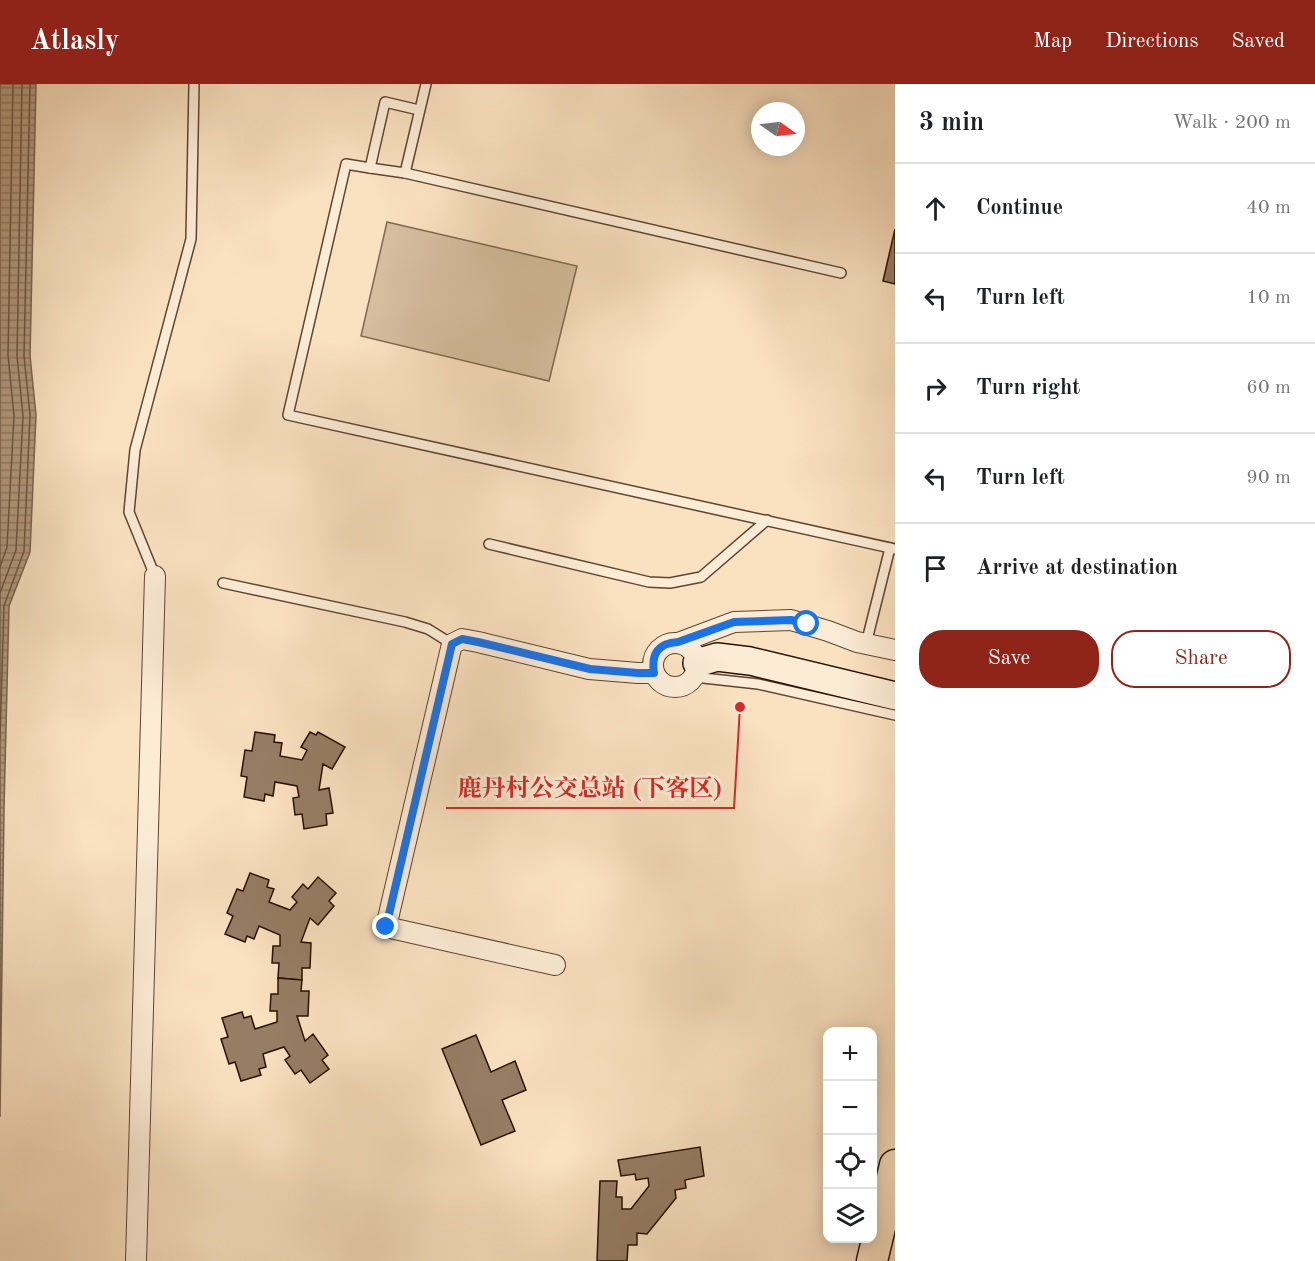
<!DOCTYPE html>
<html lang="en">
<head>
<meta charset="utf-8">
<style>
	:root { --surface:#fff; --page:#f2f2f2; --text:#202124; --muted:#757577; --line:#e0e0e0; --accent:#8f2418 }
	body { margin:0; font-family:"Old Standard TT","Noto Serif SC",serif; background:var(--page); color:var(--text) }
	.controls { position:absolute; right:18px; bottom:18px; display:grid; overflow:hidden; border-radius:12px; box-shadow:0 3px 15px #0003 }
	.controls button { width:54px; height:54px; display:grid; place-items:center; padding:0; border:0; border-bottom:2px solid var(--line); background:var(--surface); color:var(--text); font:30px sans-serif }
	.compass { position:absolute; left:751px; top:18px; width:54px; height:54px; border-radius:50%; background:var(--surface); box-shadow:0 3px 15px #0003; rotate:104deg }
	.stop { position:absolute; width:18px; height:18px; margin:-14px; border:4px solid #1a73e8; border-radius:50%; background:#fff }
	.stop.end { background:#1a73e8; border-color:#fff; box-shadow:0 2px 6px #0008 }
	.list { margin:0; padding:0; list-style:none }
	h2 { display:flex; justify-content:space-between; align-items:center; height:78px; margin:0; padding:0 24px; font-size:26px }
	h2 small { font-size:20px; font-weight:400; color:var(--muted) }
	.list li { display:grid; grid-template-columns:39px 1fr auto; gap:18px; align-items:center; box-sizing:border-box; height:90px; padding:0 24px; border-top:2px solid var(--line) }
	.list b { display:block; font-size:22px; white-space:nowrap }
	.list em { font-size:20px; font-style:normal; color:var(--muted) }
	.actions { display:flex; gap:12px; padding:18px 24px }
	.actions a { flex:1; padding:14px 0; border:2px solid var(--accent); border-radius:24px; text-align:center; font-size:21px; color:var(--accent) }
	.actions .main { background:var(--accent); color:#fff }
	.icon { flex:none; width:33px; height:33px; fill:none; stroke:currentColor; stroke-width:2; stroke-linecap:round; stroke-linejoin:round }
	.map { position:relative; flex:none; width:895px; height:1177px; overflow:hidden }
	header { display:flex; align-items:center; gap:36px; box-sizing:border-box; height:84px; padding:0 30px; background:var(--accent); color:#fff }
	header strong { font-size:28px }
	nav { display:flex; gap:33px; margin-inline-start:auto; font-size:21px }
	main { display:flex }
	aside { flex:1; background:var(--surface) }
	.map>svg:first-child { display:block }
</style>
</head>
<body>
<header>
<strong>Atlasly</strong>
<nav><a>Map</a><a>Directions</a><a>Saved</a></nav>
</header>
<main>
<div class="map">
<svg width="895" height="1177" viewBox="0 0 895 1177">
	<defs>
		<pattern id="water-rules" width="6" height="5" patternUnits="userSpaceOnUse" patternTransform="scale(1.5)"><rect width="6" height="5" fill="#b39a7f"/><path d="M0 2.5h6" fill="none" stroke="#927c66"/></pattern>
	</defs>
	<rect width="100%" height="100%" fill="#fae1c0"/>
	<filter id="stains"><feTurbulence type="fractalNoise" baseFrequency=".00333" numOctaves="4"/><feColorMatrix values="0 0 0 0 .2 0 0 0 0 .09 0 0 0 0 .02 0 0 0 .5 -.17"/></filter>
	<radialGradient id="worn" r=".72"><stop offset=".6" stop-color="#630" stop-opacity="0"/><stop offset="1" stop-color="#630" stop-opacity=".3"/></radialGradient>
	<!-- pitch -->
	<polygon fill="#d6be9f" stroke="#806850" stroke-width="1.5" points="387,138 577,182 549,297 361,252"/>
	<!-- water -->
	<polygon fill="url(#water-rules)" stroke="#7c634c" stroke-width="1.5" points="0,0 36,0 30,272 36,331 30,468 9,522 4,725 0,1033"/>
	<g fill="none" stroke-linecap="round" stroke-linejoin="round">
		<!-- shore -->
		<g stroke="#6e5640" stroke-width="1.5">
			<polyline points="0,483 7,463 14,332 8,271 13,0"/>
			<polyline points="0,509 16,466 23,332 17,272 22,0"/>
			<polyline points="0,655 4,522 24,467 30,331 24,272 30,0"/>
		</g>
	</g>
	<!-- building -->
	<g fill="#967d64" stroke="#291100" stroke-width="1.5">
		<polygon points="895,145 895,200 883,197"/>
		<polygon points="255,648 275,651 274,658 282,659 280,672 302,676 307,666 301,663 310,648 316,651 318,648 345,663 332,685 323,680 319,706 329,704 333,729 326,730 327,741 304,745 302,730 295,731 293,714 299,713 297,702 275,698 273,712 265,710 264,717 244,713 247,693 241,692 245,666 252,667"/>
		<polygon points="250,789 269,796 267,803 274,805 269,818 290,826 297,818 292,813 303,800 308,805 318,793 336,809 329,817 334,822 318,841 310,834 301,858 311,859 310,884 302,884 302,896 278,894 279,879 272,879 273,862 280,862 280,851 259,842 254,855 247,852 245,858 225,850 233,832 227,829 237,805 243,807"/>
		<polygon points="278,894 302,896 301,907 309,907 308,932 297,932 305,957 313,950 328,971 322,976 329,985 310,999 301,986 295,990 285,976 290,972 284,963 263,970 266,983 259,985 261,991 241,997 235,978 229,980 221,955 228,953 222,934 242,928 244,934 251,932 255,945 277,938 277,927 270,927 271,910 278,910"/>
		<polygon points="476,951 491,988 515,977 526,1006 502,1016 515,1047 481,1061 442,965"/>
		<polygon points="700,1063 704,1092 685,1096 686,1104 675,1106 676,1114 647,1150 637,1149 637,1161 628,1161 627,1177 597,1177 600,1097 617,1097 616,1113 622,1113 622,1125 631,1125 649,1102 648,1094 636,1096 635,1090 621,1092 618,1076"/>
	</g>
	<g fill="none" stroke-linecap="round" stroke-linejoin="round">
		<!-- lane casing -->
		<g stroke="#5d4530" stroke-width="12">
			<g id="lane">
				<polyline points="419,26 385,18 370,84 346,80 288,331 895,465"/>
				<polyline points="370,84 405,89 426,0"/>
				<polyline points="405,89 841,189"/>
				<polyline points="489,460 649,498 670,499 701,493 767,436"/>
				<polyline points="155,492 129,428 135,366 191,155 194,0"/>
				<polyline points="223,499 405,538 428,545 452,560"/>
				<polyline points="866,560 890,464"/>
				<polyline points="694,593 758,600 895,631"/>
			</g>
		</g>
		<!-- street casing -->
		<g stroke="#5d4530" stroke-width="22">
			<g id="street">
				<polyline points="678,559 734,538 791,536 828,547 857,558 895,566"/>
				<circle cx="675" cy="581" r="22"/>
				<polyline points="555,881 386,843 452,560 462,555 478,558 589,585 638,589 654,589"/>
				<polyline points="136,1177 155,492"/>
			</g>
		</g>
		<!-- secondary casing -->
		<g stroke="#291100" stroke-width="30">
			<polyline id="secondary" points="697,579 717,573 750,577 895,612"/>
		</g>
		<!-- primary casing -->
		<g stroke="#291100" stroke-width="33">
			<polyline id="primary" points="872,1177 895,1081"/>
		</g>
		<!-- lane -->
		<use href="#lane" stroke="#fcecd6" stroke-width="9"/>
		<!-- street -->
		<use href="#street" stroke="#fcecd6" stroke-width="20"/>
		<!-- secondary -->
		<use href="#secondary" stroke="#fcecd6" stroke-width="27"/>
		<!-- primary -->
		<use href="#primary" stroke="#fae1c0" stroke-width="30"/>
	</g>
	<g fill="none" stroke-linecap="round" stroke-linejoin="round">
		<!-- route -->
		<path stroke="#1a73e8" stroke-width="8" d="M386,843L452,560L462,555L478,558L590,585L638,589H654C651,570 658,559 678,558L734,538L791,536L807,540"/>
	</g>
	<!-- callouts -->
	<path fill="none" stroke="#d62828" stroke-width="2" d="M740 623L734 724H446"/>
	<circle fill="#d62828" stroke="#fcecd6" stroke-width="2" cx="740" cy="623" r="6"/>
	<g font-size="24" text-anchor="middle" font-weight="bold" fill="#d62828" stroke="#fcecd6" stroke-width="6" stroke-linejoin="round" paint-order="stroke">
		<text x="590" y="712">鹿丹村公交总站 (下客区)</text>
	</g>
	<rect width="100%" height="100%" filter="url(#stains)"/>
	<rect width="100%" height="100%" fill="url(#worn)"/>
</svg>
<div class="controls">
<button>+</button>
<button>−</button>
<button><svg class="icon" aria-label="locate" viewBox="0 0 24 24"><circle cx="12" cy="12" r="6"/><path d="M12 2v4M12 18v4M2 12h4M18 12h4"/></svg></button>
<button><svg class="icon" aria-label="layers" viewBox="0 0 24 24"><path d="M12 4l9 5-9 5-9-5zM3 14l9 5 9-5"/></svg></button>
</div>
<svg class="compass" viewBox="-18 -18 36 36"><path d="M0-13l5 13h-10z" fill="#e53935"/><path d="M0 13l5-13h-10z" fill="#757577"/></svg>
<div class="stop" style="left:807px;top:540px"></div>
<div class="stop end" style="left:386px;top:843px"></div>
</div>
<aside>
<h2>3 min<small>Walk · 200 m</small></h2>
<ul class="list">
<li><svg class="icon" aria-label="ahead" viewBox="0 0 24 24"><path d="M12 20V5M6 11l6-6 6 6"/></svg><div><b>Continue</b></div><em>40 m</em></li>
<li><svg class="icon" aria-label="left" viewBox="0 0 24 24"><path d="M17 20v-9H6M10 6l-5 5 5 5"/></svg><div><b>Turn left</b></div><em>10 m</em></li>
<li><svg class="icon" aria-label="right" viewBox="0 0 24 24"><path d="M7 20v-9h11M14 6l5 5-5 5"/></svg><div><b>Turn right</b></div><em>60 m</em></li>
<li><svg class="icon" aria-label="left" viewBox="0 0 24 24"><path d="M17 20v-9H6M10 6l-5 5 5 5"/></svg><div><b>Turn left</b></div><em>90 m</em></li>
<li><svg class="icon" aria-label="arrive" viewBox="0 0 24 24"><path d="M6 21V4h12l-3 4 3 4H6"/></svg><div><b>Arrive at destination</b></div></li>
</ul>
<div class="actions"><a class="main">Save</a><a>Share</a></div>
</aside>
</main>
</body>
</html>
